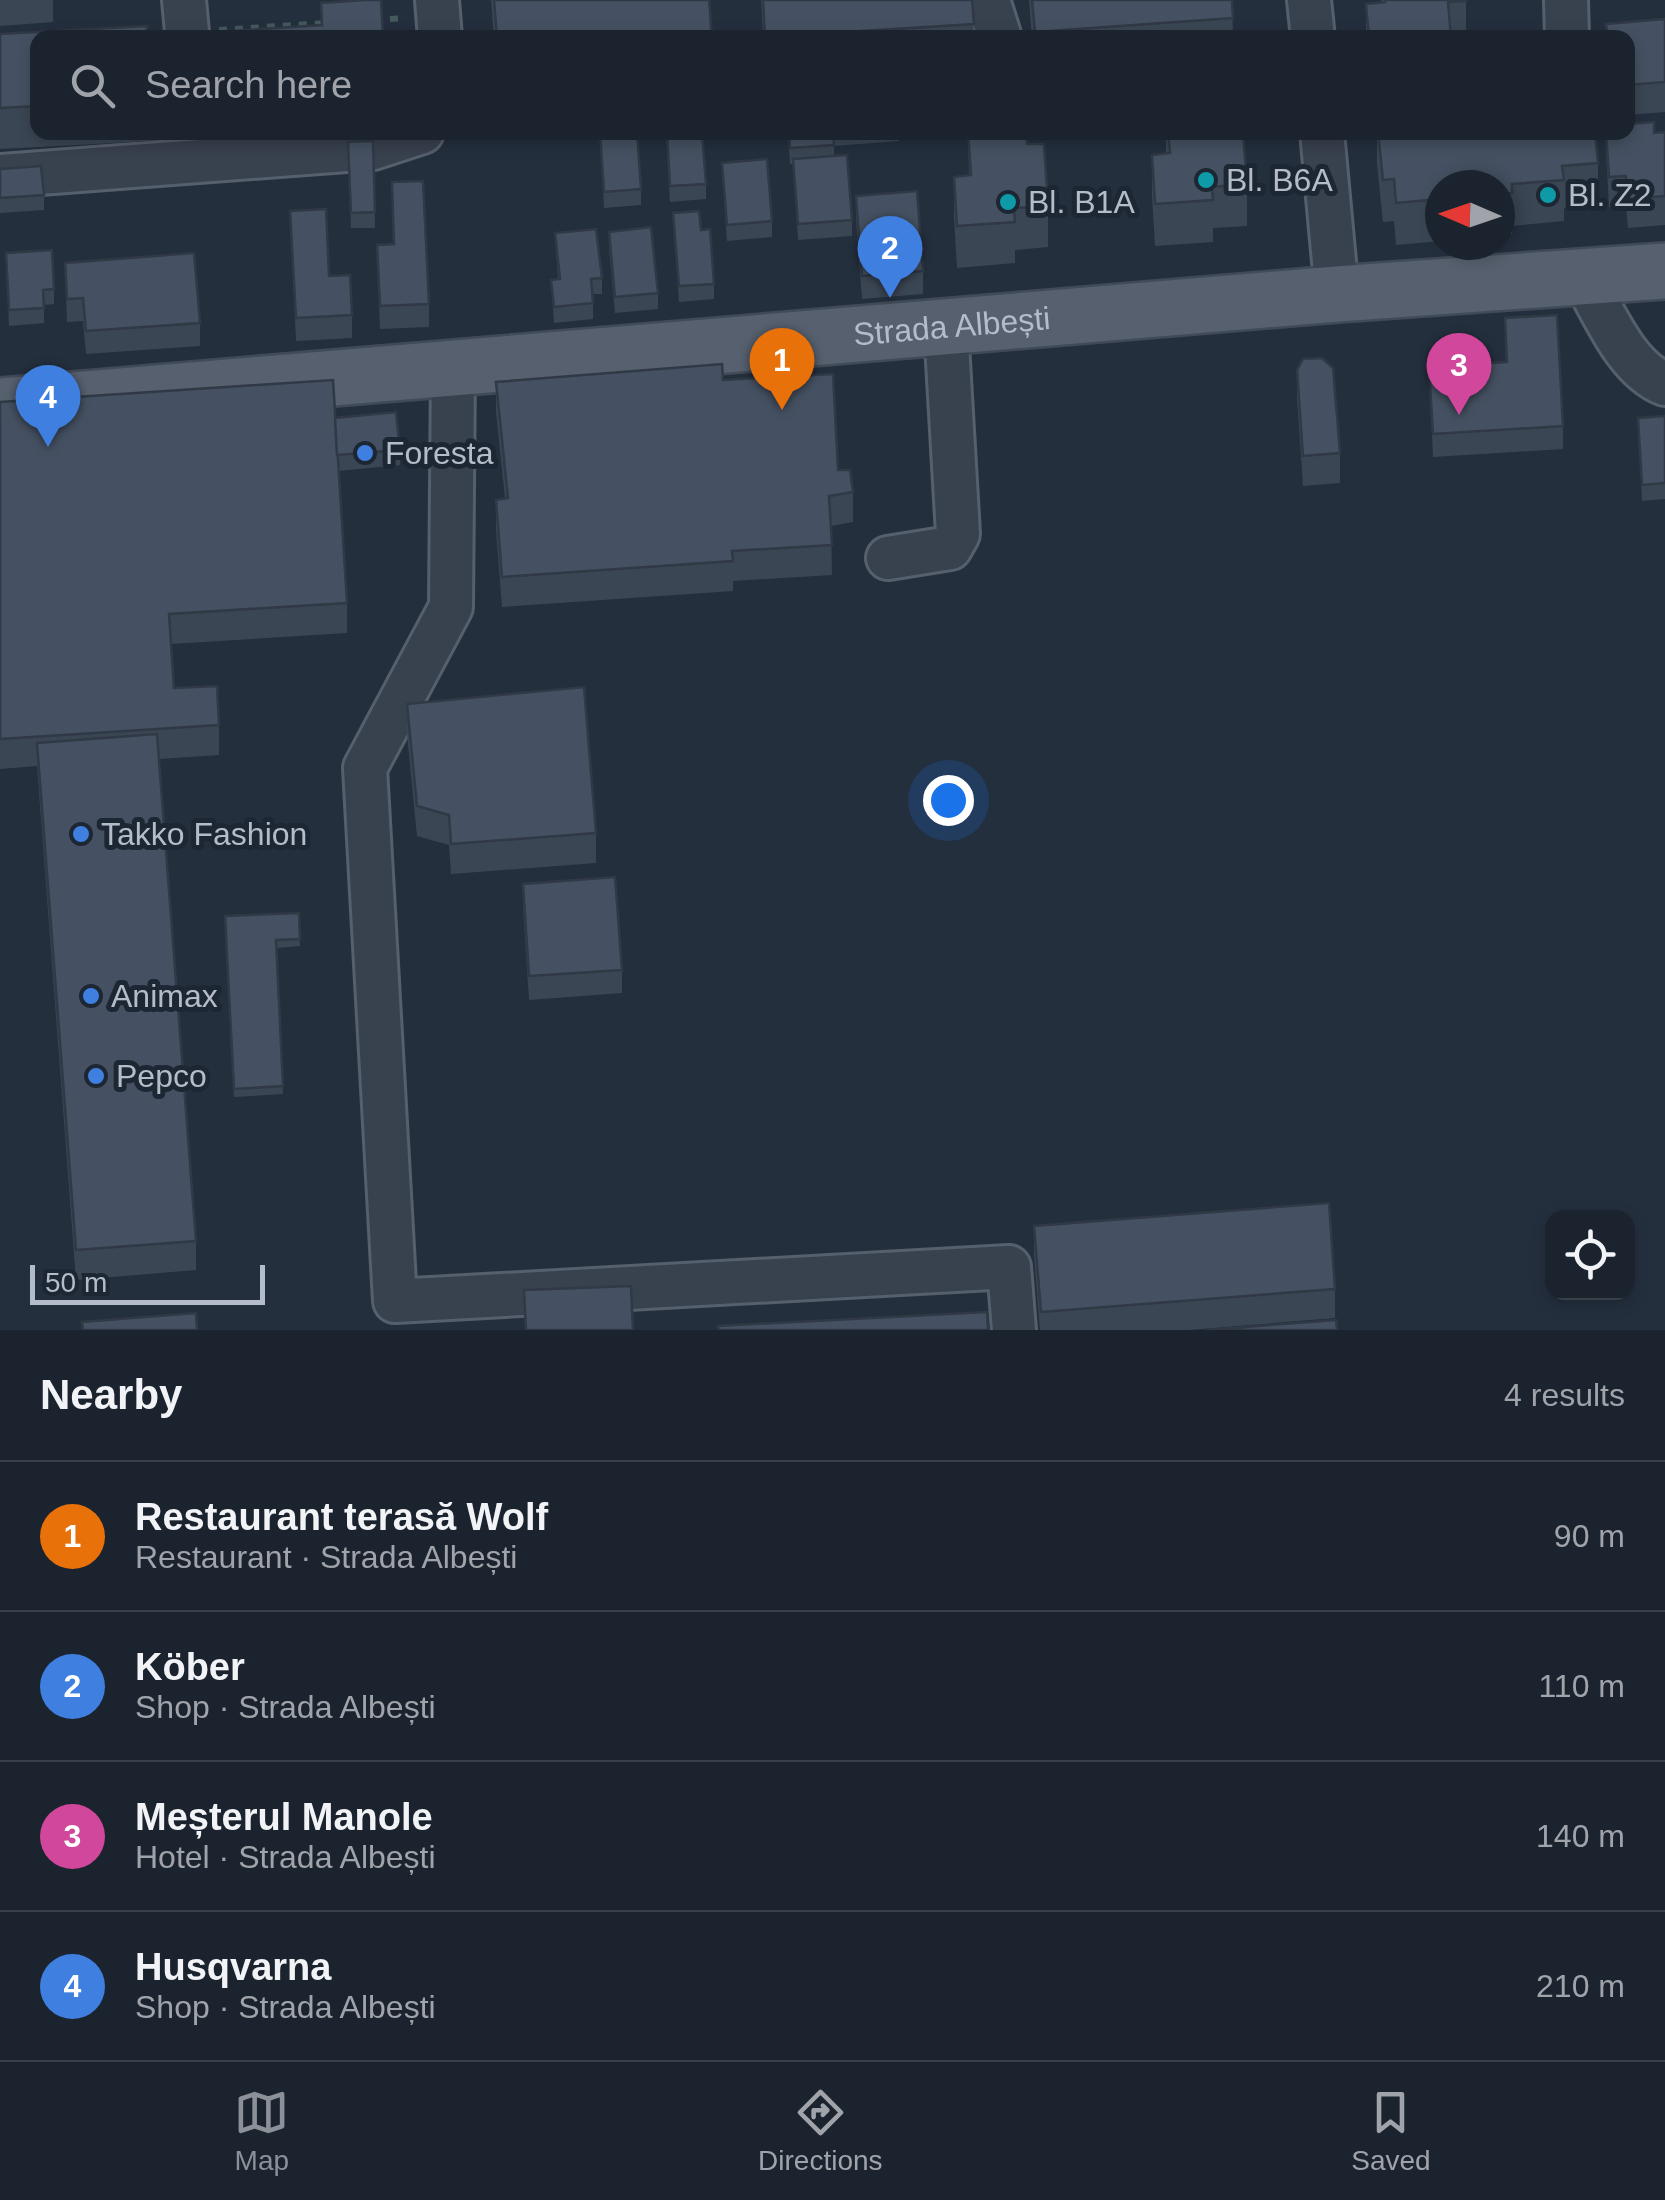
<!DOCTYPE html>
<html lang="en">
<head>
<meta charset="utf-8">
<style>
	:root { --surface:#1b232e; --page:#282f3a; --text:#f1f3f6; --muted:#a0a4aa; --line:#39404a; --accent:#8c9099 }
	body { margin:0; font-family:Helvetica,sans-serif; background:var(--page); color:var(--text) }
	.controls { position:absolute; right:30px; bottom:30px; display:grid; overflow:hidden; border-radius:20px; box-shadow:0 5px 15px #0003 }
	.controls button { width:90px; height:90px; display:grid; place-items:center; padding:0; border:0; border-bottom:2px solid var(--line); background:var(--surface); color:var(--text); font:50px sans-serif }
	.compass { position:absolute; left:1425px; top:170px; width:90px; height:90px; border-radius:50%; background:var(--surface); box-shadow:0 5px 15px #0003; rotate:272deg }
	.scale { position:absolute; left:30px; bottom:25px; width:235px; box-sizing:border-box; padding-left:10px; border:5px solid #b4bcc9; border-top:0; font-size:28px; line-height:35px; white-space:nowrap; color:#b4bcc9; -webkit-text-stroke:8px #1d2633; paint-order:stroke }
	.you { position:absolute; left:948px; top:800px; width:35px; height:35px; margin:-25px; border:8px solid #fff; border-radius:50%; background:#1a73e8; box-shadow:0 0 0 15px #1a73e833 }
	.badge { display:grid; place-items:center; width:65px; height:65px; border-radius:50%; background:var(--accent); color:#fff; font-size:32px; font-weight:700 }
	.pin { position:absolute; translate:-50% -82px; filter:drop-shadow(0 2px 5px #0008) }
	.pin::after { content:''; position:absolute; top:52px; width:35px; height:30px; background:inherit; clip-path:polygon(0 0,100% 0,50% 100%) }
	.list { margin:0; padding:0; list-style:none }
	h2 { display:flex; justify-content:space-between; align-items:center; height:130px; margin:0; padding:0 40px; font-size:42px }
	h2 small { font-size:32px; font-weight:400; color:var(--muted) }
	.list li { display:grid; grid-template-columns:65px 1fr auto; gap:30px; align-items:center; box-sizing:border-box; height:150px; padding:0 40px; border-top:2px solid var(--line) }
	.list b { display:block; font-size:38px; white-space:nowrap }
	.list p { margin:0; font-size:32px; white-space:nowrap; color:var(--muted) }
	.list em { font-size:32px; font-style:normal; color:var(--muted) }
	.icon { flex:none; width:55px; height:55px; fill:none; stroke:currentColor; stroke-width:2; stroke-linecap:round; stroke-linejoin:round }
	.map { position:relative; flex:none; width:1665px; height:1330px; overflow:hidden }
	.search { position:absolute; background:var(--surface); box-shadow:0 5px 15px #0003; left:30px; right:30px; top:30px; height:110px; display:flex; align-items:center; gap:25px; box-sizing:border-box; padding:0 35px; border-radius:20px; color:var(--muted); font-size:38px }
	.sheet { height:730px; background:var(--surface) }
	nav { display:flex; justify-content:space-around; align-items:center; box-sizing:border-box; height:140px; border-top:2px solid var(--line); background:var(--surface); font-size:28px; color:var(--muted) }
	nav a { display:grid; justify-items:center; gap:5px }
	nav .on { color:var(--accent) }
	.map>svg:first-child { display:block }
</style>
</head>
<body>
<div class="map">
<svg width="1665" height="1330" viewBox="0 0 1665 1330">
	<rect width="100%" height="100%" fill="#242f3e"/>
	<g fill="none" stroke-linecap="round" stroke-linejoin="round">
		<!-- minor casing -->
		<g stroke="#565f6c" stroke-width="48">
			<g id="minor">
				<polyline points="184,0 187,32"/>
				<polyline points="437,0 440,38"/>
				<polyline points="988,0 1000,38"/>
				<polyline points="1309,0 1313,38"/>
				<polyline points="1566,0 1567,38"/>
				<polyline points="1322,132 1337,294"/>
				<polyline points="0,176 373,148 422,132"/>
				<path d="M1583,277C1604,312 1625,368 1665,384"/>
				<polyline points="453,368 451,607 365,768 395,1301 1009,1267 1014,1330"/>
				<polyline points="888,558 950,548 958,534 946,327"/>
			</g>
		</g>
		<!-- major casing -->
		<g stroke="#414a57" stroke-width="60">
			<g id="major">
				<path id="s1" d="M0,406L1337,294L1665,271"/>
			</g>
		</g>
		<!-- path -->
		<g stroke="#44595c" stroke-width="6" stroke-dasharray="8 8" stroke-linecap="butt">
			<polyline points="374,20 406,18"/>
			<polyline points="219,30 326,23"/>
		</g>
		<!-- minor -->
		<use href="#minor" stroke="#38414e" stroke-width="42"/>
		<!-- major -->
		<use href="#major" stroke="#56606e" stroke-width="55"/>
	</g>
	<!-- wall -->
	<g fill="#3b4654">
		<polygon points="0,0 53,0 53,22 0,26"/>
		<polygon points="491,0 709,0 712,38 494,38"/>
		<polygon points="761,0 972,0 974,38 763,38"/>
		<polygon points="1029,0 1232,0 1233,38 1032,38"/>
		<polygon points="1381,0 1466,0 1466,38 1366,38 1366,4 1381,2"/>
		<polygon points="1665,19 1665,112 1628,115 1628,38 1606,33"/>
		<polygon points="0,34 38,38 38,132 151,132 151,141 0,149"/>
		<polygon points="666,132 706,184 706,199 670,202"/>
		<polygon points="788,132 899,132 899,141 834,146 834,156 852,220 852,236 798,240 793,164 790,164"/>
		<polygon points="968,132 1027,144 1048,206 1048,247 1015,250 1015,263 957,268 954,218 954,177 969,176"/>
		<polygon points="1166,132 1243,132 1247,184 1247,226 1213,228 1213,242 1155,246 1152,196 1152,155 1166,154"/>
		<polygon points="1377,132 1459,132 1459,136 1469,135 1469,132 1595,132 1598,163 1598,205 1564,208 1564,221 1512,226 1512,234 1500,236 1500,185 1440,185 1440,241 1396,245 1394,221 1383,222 1377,164"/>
		<polygon points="1605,132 1665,132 1665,225 1628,228 1626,206 1609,207"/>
		<polygon points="600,133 641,189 641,205 604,208"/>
		<polygon points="373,141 375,228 351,228 348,142"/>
		<polygon points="722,163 772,221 772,237 727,241"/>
		<polygon points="0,169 44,195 44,210 0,213"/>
		<polygon points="392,182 429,304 429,327 380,329 377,245 393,244"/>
		<polygon points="856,196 923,271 923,294 862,299 856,219"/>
		<polygon points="290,211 352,315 352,338 296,341"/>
		<polygon points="673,213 701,230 714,284 714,299 679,302"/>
		<polygon points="609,232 658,293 658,309 615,313 609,248"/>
		<polygon points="555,233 602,278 602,294 593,294 593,319 554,323 551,280 558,279"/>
		<polygon points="6,253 54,289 54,304 44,305 44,323 9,326"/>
		<polygon points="65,263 200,323 200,346 86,354 83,321 67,322"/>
		<polygon points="1505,318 1563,426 1563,449 1433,457 1429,367 1506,362"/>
		<polygon points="1297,370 1340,453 1340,483 1303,486 1297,399"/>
		<polygon points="723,380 838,470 853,492 853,522 831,526 832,575 733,581 733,591 502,607 496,530 496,500 505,498 496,412 496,382"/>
		<polygon points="0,402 335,418 400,450 400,465 338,471 347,603 347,633 171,644 174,688 219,725 219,755 159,759 196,1241 196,1270 76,1280 37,766 0,769"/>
		<polygon points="1665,416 1665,499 1642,501 1638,418"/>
		<polygon points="407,704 596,833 596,863 451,874 449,845 417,836 407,734"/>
		<polygon points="523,884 622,970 622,993 529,1000 523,907"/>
		<polygon points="299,913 300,946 277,948 283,1094 234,1097 225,916"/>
		<polygon points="1034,1226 1335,1289 1335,1318 1189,1330 1040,1330 1034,1256"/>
	</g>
	<!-- building -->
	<g fill="#455162" stroke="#303945" stroke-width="2.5">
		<polygon points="365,0 381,0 383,38 217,38 217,32 322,25 321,3"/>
		<polygon points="494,0 709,0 712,38 497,38"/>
		<polygon points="763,0 972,0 974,24 765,37"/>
		<polygon points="1032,0 1232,0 1233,18 1035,32"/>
		<polygon points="1385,0 1466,0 1466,1 1448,2 1451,38 1369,38 1366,4 1385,2"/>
		<polygon points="1665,19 1665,82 1628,85 1628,38 1586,38 1586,35 1607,33 1606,24"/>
		<polygon points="147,26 147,38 38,38 38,106 0,108 0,34"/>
		<polygon points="1654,122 1654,133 1665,132 1665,196 1628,199 1626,176 1609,177 1606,132 1628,132 1628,124"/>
		<polygon points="637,132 641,189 604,192 600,133"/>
		<polygon points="667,132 702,132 706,184 670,186"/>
		<polygon points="789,132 833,132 834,145 790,148"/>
		<polygon points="968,132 1026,132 1027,144 1044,144 1048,206 1014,208 1015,222 957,226 954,177 971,175"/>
		<polygon points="1168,132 1243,132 1247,184 1212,187 1213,200 1155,204 1152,155 1170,153"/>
		<polygon points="1378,132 1459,132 1459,136 1470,135 1470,132 1595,132 1598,163 1562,166 1564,180 1512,184 1512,193 1500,194 1500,185 1440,185 1440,199 1396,203 1394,179 1383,180"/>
		<polygon points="373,141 375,212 351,213 348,142"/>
		<polygon points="847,155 852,220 798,224 793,159"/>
		<polygon points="767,159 772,221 727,225 722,163"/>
		<polygon points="41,166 44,195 0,198 0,169"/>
		<polygon points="423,181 429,304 380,306 377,245 394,244 392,182"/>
		<polygon points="917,191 923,271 862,276 856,196"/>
		<polygon points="326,209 329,276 350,275 352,315 296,318 290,211"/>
		<polygon points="699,211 701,230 710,229 714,284 679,286 673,213"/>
		<polygon points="651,227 658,293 615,297 609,232"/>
		<polygon points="596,229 602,278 591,279 593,303 554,307 551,280 560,279 555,233"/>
		<polygon points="52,250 54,289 43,290 44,308 9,310 6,253"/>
		<polygon points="194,253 200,323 86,331 83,298 67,299 65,263"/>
		<polygon points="1557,315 1563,426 1433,434 1429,367 1507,362 1505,318"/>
		<polygon points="1322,358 1333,368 1340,453 1303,456 1297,370 1303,359"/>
		<polygon points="722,364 723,380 833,374 838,470 850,470 853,492 829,496 832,545 732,551 733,561 502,577 496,500 508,498 496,382"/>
		<polygon points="333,380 347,603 169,614 174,688 217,686 219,725 0,739 0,402"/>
		<polygon points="396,412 400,450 337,455 335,418"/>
		<polygon points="1665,416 1665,483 1642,485 1638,418"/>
		<polygon points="584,687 596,833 451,844 449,815 417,806 407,704"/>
		<polygon points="157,734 196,1241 76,1250 37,743"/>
		<polygon points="615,877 622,970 529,976 523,884"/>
		<polygon points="299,913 300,939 276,940 283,1086 234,1089 225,916"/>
		<polygon points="1329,1203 1335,1289 1041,1312 1034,1226"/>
		<polygon points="631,1286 633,1330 526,1330 524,1290"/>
		<polygon points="987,1312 988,1330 719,1330 718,1326"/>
		<polygon points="196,1313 197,1330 83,1330 82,1322"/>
		<polygon points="1336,1320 1337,1330 1207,1330"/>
	</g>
	<!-- markers -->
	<g fill="#0f9aa8" stroke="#1d2633" stroke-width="4">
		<circle cx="1206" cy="180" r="10"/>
		<circle cx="1548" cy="195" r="10"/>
		<circle cx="1008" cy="202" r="10"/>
	</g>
	<g fill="#3f7fe0" stroke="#1d2633" stroke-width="4">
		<circle cx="365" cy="453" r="10"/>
		<circle cx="81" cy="834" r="10"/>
		<circle cx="91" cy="996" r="10"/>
		<circle cx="96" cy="1076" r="10"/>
	</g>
	<g text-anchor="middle" stroke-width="10" stroke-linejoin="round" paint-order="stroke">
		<!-- poi labels -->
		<g font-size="32" fill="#b4bcc9" stroke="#1d2633" text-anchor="start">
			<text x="1226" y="191">Bl. B6A</text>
			<text x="1568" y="206">Bl. Z2</text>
			<text x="1028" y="213">Bl. B1A</text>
			<text x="385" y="464">Foresta</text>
			<text x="101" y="845">Takko Fashion</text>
			<text x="111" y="1007">Animax</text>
			<text x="116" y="1087">Pepco</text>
		</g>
		<!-- street labels -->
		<g font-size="32" fill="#b4bcc9" stroke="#1d2633">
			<text dy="11" stroke="none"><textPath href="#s1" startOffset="955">Strada Albești</textPath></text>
		</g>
	</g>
</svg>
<div class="controls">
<button><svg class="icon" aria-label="locate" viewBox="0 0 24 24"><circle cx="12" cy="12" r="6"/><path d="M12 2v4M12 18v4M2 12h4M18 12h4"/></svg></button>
</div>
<svg class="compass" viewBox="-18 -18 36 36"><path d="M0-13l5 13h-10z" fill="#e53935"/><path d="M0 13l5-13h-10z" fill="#a0a4aa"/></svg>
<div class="scale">50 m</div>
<div class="you"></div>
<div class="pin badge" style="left:782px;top:410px;background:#e8710a">1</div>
<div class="pin badge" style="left:890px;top:298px;background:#3f7fe0">2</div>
<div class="pin badge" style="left:1459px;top:415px;background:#d1479c">3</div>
<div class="pin badge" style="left:48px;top:447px;background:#3f7fe0">4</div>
<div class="search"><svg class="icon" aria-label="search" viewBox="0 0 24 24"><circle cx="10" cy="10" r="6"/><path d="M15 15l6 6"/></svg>Search here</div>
</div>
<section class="sheet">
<h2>Nearby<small>4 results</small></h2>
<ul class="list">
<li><span class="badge" style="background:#e8710a">1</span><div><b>Restaurant terasă Wolf</b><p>Restaurant · Strada Albești</p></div><em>90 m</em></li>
<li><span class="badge" style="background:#3f7fe0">2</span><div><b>Köber</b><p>Shop · Strada Albești</p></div><em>110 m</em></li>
<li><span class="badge" style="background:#d1479c">3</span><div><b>Meșterul Manole</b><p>Hotel · Strada Albești</p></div><em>140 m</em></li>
<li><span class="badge" style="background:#3f7fe0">4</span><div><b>Husqvarna</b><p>Shop · Strada Albești</p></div><em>210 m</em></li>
</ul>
</section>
<nav>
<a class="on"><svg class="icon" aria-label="map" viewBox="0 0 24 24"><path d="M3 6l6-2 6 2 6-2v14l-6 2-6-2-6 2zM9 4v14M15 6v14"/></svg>Map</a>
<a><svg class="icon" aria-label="directions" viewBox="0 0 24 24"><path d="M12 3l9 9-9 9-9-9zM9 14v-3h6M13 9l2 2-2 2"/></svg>Directions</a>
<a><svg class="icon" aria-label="saved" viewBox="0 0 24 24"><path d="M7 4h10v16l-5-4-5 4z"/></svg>Saved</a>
</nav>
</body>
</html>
